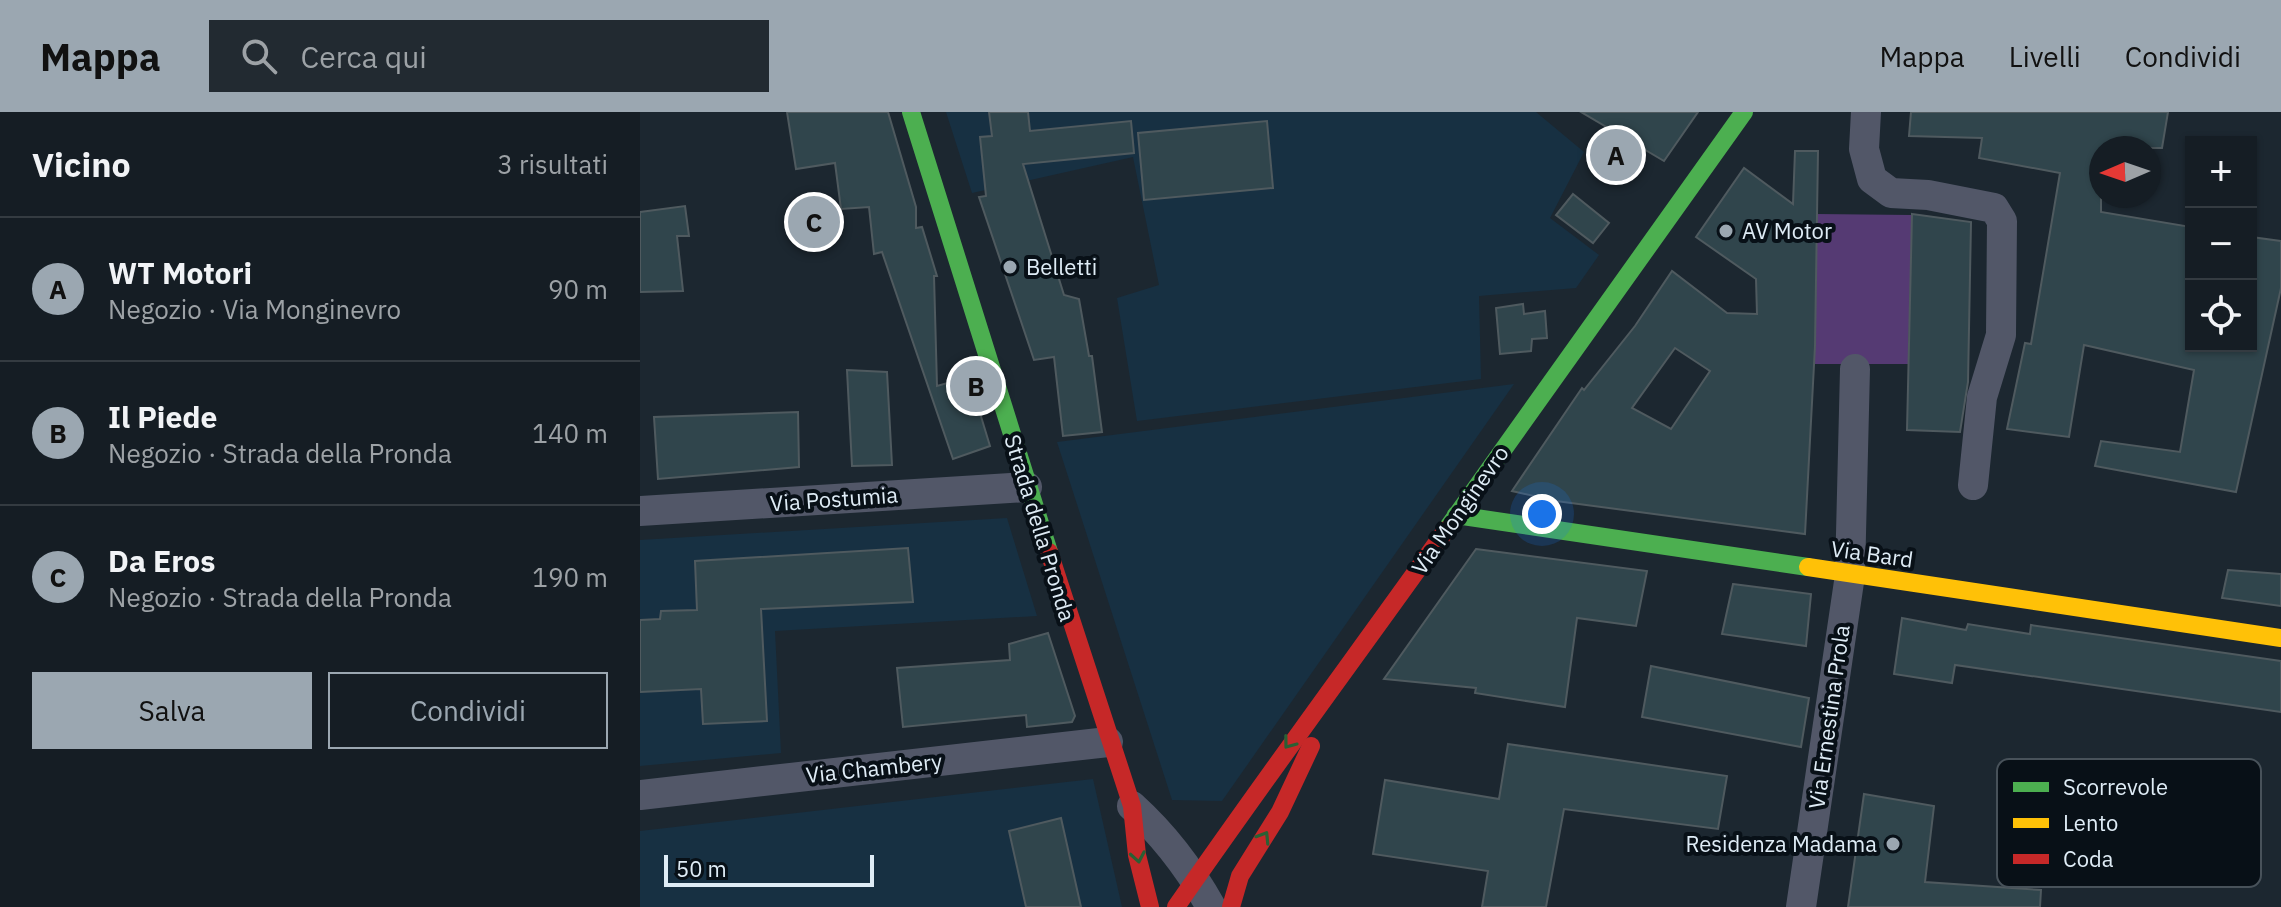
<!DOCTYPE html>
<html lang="it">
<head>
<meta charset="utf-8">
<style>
	:root { --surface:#151d24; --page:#222a31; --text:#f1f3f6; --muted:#9da2a6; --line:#343b41; --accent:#9ba7b1 }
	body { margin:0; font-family:"IBM Plex Sans",sans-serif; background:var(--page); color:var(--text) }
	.controls { position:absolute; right:24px; top:24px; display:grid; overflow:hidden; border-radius:0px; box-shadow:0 2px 6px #0004 }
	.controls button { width:72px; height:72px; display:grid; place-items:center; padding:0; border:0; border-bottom:2px solid var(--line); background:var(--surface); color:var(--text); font:40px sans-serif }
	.compass { position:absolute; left:1449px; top:24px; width:72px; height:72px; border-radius:50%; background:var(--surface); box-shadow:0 2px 6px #0004; rotate:268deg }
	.scale { position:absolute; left:24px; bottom:20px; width:210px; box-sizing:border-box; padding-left:8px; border:4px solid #dfecf6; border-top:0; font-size:22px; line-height:28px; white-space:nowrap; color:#dfecf6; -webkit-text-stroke:6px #081017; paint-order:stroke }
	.you { position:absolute; left:902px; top:402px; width:28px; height:28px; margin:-20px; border:6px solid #fff; border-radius:50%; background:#1a73e8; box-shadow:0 0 0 12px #1a73e833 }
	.badge { display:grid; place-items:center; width:52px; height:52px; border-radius:50%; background:var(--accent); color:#111; font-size:26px; font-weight:700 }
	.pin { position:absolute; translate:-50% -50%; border:4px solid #fff; box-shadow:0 2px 8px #0006 }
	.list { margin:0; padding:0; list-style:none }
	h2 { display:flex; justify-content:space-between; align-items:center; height:104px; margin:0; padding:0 32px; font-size:34px }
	h2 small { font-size:26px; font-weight:400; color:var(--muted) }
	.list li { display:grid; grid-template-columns:52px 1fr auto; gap:24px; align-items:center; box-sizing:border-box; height:144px; padding:0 32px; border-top:2px solid var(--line) }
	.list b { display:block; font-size:30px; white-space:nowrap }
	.list p { margin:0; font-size:26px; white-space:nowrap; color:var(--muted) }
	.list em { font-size:26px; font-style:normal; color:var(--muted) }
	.actions { display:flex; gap:16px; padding:24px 32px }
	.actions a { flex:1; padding:18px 0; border:2px solid var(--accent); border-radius:0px; text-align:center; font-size:28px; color:var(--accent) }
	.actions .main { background:var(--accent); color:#111 }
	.icon { flex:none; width:44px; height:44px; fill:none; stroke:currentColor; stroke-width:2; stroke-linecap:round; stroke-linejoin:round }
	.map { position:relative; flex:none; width:1641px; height:795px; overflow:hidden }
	header { display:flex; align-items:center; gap:48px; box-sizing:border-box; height:112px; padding:0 40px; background:var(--accent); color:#111 }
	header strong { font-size:38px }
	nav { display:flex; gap:44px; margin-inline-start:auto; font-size:28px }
	.search { width:560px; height:72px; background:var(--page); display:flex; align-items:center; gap:20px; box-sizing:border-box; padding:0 28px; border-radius:0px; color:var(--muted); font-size:30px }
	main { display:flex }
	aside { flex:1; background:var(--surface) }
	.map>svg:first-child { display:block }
</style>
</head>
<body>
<header>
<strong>Mappa</strong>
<div class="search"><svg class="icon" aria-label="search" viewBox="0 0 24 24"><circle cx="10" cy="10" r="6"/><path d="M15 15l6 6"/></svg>Cerca qui</div>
<nav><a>Mappa</a><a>Livelli</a><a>Condividi</a></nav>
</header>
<main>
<aside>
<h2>Vicino<small>3 risultati</small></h2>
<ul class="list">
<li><span class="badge">A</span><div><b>WT Motori</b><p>Negozio · Via Monginevro</p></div><em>90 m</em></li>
<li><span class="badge">B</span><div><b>Il Piede</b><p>Negozio · Strada della Pronda</p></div><em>140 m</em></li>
<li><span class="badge">C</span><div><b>Da Eros</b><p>Negozio · Strada della Pronda</p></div><em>190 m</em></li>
</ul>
<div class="actions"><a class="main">Salva</a><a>Condividi</a></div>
</aside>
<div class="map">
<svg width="1641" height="795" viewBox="0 0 1641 795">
	<rect width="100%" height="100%" fill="#1c2730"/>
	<!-- built -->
	<g fill="#173042">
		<polygon points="306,0 896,0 944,40 910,106 959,143 936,176 839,184 841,267 497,309 477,186 519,173 493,45 332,81"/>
		<polygon points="874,272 582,689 532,688 417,330"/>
		<polygon points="367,406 397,504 135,519 141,641 0,654 0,428"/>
		<polygon points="453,667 482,795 0,795 0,719"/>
	</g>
	<!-- green -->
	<polygon fill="#553a73" points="1176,102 1272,103 1268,252 1174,252"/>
	<!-- building -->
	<g fill="#30454c" stroke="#4f5a5f" stroke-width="2" fill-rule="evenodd">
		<polygon points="147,0 248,0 276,95 276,116 282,115 297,164 294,164 297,274 329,265 350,334 313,347 242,140 234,142 229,95 201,97 195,51 156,57"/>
		<polygon points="349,0 388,0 390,19 491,9 494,41 383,52 424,183 439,187 449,244 452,244 462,320 423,324 414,245 394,248 339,85 346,84 340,25 352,24"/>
		<polygon points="941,0 1058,0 1024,49"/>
		<polygon points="1271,0 1528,0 1522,36 1461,36 1461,100 1551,115 1551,234 1611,234 1611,125 1641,129 1641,176 1596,380 1455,354 1461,329 1540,340 1554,258 1444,233 1429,325 1367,317 1385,231 1391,232 1420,61 1339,46 1342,26 1269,24"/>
		<polygon points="627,9 633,76 504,88 498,21"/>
		<path d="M1155,39H1178L1175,234L1165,422L916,389L872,379L942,276L944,278L995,214L1032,159L1087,201L1117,202L1116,167L1056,125L1104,56L1153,92ZM1035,236L1070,259L1031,317L992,296Z"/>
		<polygon points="933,82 969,111 953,131 916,103"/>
		<polygon points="45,94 49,124 37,124 43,179 0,180 0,100"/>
		<polygon points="1272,102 1331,110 1328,270 1320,320 1267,318"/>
		<polygon points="883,192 884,202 905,199 907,226 892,227 891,239 860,242 856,196"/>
		<polygon points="207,258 247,260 252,353 212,354"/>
		<polygon points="158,300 159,355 18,367 14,305"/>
		<polygon points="268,436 273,490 121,497 127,609 63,612 61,577 0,580 0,508 20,507 21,499 57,498 55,449"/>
		<polygon points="836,437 1007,459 996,514 937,506 925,595 835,581 836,576 744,567"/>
		<polygon points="1588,458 1641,462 1641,494 1582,486"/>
		<polygon points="1093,472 1171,482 1166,534 1082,522"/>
		<polygon points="1262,506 1326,518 1328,512 1390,522 1391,513 1641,549 1641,600 1315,553 1312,571 1254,562"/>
		<polygon points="408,521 435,604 432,610 387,615 386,603 263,615 257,556 370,548 369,532"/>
		<polygon points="1011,554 1169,586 1161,635 1002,605"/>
		<polygon points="868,632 1087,664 1078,717 924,697 906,795 842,795 848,759 733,742 745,668 859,687"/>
		<polygon points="1224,682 1294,694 1285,770 1401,778 1400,795 1208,795"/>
		<polygon points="421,706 441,795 386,795 369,719"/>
	</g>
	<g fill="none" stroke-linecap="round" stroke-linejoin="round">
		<!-- street -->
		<g stroke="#525768" stroke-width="30">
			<polyline points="1226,0 1224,37 1232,67 1251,81 1288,83 1354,96 1362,109 1361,223 1342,285 1333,373"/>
			<polyline points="0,399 387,375"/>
			<polyline points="0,683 468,630"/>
			<path d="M492,694C524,723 550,757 571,795"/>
			<polyline points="1161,795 1210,463 1215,257"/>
		</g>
		<!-- fast -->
		<g stroke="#4caf50" stroke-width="18">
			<polyline points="271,0 409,440"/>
			<polyline points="816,403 1168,455"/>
			<polyline points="806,418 1104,0"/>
		</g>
		<!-- slow -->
		<polyline stroke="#ffc107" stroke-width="18" points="1168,455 1641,526"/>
		<!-- jam -->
		<g stroke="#c62828" stroke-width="18">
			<polyline points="409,440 492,694 497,743 510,795"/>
			<path d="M536,795C624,668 716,544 806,418"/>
			<polyline points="591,795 600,764 640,700 671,634"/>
		</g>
	</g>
	<!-- one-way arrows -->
	<defs><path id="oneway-chevron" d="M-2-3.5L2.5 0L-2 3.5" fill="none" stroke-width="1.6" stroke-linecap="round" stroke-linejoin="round" transform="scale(2)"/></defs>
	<g stroke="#2a6034">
		<use href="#oneway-chevron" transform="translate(649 631) rotate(127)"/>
		<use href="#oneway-chevron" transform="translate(624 725) rotate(-58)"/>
		<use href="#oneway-chevron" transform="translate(498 745) rotate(80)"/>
	</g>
	<!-- markers -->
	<g fill="#9ba7b1" stroke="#081017" stroke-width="3">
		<circle cx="1086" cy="119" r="8"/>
		<circle cx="370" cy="155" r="8"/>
		<circle cx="1253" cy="732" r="8"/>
	</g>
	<g text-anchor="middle" stroke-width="8" stroke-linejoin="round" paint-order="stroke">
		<!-- poi labels -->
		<g font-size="22" fill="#dfecf6" stroke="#081017" text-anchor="start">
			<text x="1102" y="127">AV Motor</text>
			<text x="386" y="163">Belletti</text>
			<text x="1237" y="740" text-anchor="end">Residenza Madama</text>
		</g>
		<!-- street labels -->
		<g font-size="22" fill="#dfecf6" stroke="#081017">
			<text transform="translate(194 387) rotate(-4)" y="8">Via Postumia</text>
			<text transform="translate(820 398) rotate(-55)" y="8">Via Monginevro</text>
			<text transform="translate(400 416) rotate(73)" y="8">Strada della Pronda</text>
			<text transform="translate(1232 442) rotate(8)" y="8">Via Bard</text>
			<text transform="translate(1189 605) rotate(-82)" y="8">Via Ernestina Prola</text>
			<text transform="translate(234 656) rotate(-6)" y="8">Via Chambery</text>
		</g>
	</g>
	<!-- legend -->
	<rect x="1357" y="647" width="264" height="128" rx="12" fill="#081017" stroke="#48525a" stroke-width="2"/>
	<rect x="1373" y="670" width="36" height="10" fill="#4caf50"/>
	<rect x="1373" y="706" width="36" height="10" fill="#ffc107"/>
	<rect x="1373" y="742" width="36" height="10" fill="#c62828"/>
	<g font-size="22" fill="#dfecf6">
		<text x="1423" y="683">Scorrevole</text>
		<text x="1423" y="719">Lento</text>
		<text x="1423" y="755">Coda</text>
	</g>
</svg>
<div class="controls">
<button>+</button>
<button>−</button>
<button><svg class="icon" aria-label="locate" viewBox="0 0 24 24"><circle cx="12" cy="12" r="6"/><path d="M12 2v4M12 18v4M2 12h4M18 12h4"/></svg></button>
</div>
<svg class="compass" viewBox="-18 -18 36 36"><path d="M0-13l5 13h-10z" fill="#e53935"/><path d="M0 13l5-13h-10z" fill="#9da2a6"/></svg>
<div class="scale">50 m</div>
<div class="you"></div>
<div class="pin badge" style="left:976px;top:43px">A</div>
<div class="pin badge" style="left:336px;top:274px">B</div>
<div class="pin badge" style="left:174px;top:110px">C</div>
</div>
</main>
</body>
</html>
